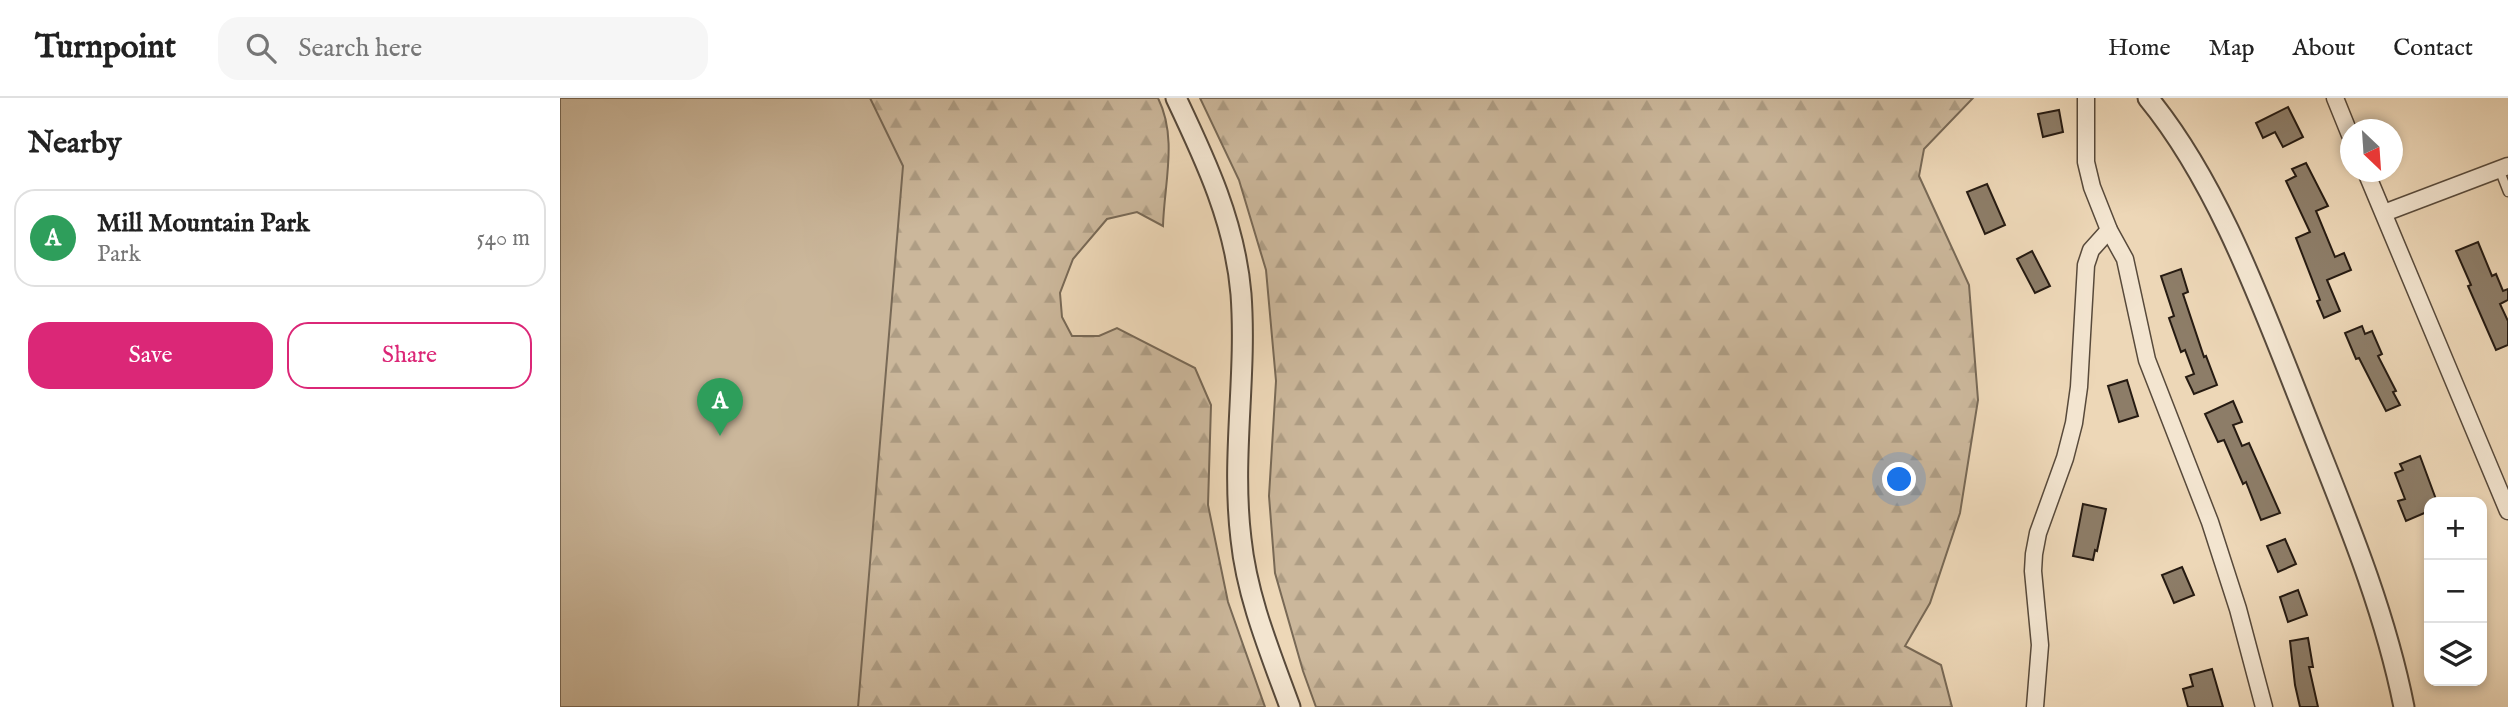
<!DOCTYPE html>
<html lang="en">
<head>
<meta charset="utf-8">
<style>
	:root { --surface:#fff; --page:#f6f6f6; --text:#222; --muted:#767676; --line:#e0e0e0; --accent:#db2777 }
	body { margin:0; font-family:"IM FELL English",serif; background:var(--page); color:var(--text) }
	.controls { position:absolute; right:21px; bottom:21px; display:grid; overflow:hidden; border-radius:14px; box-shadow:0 4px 10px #0003 }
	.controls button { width:63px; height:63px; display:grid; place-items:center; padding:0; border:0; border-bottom:2px solid var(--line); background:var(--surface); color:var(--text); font:35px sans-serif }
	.compass { position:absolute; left:1780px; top:21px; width:63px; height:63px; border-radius:50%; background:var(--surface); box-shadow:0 4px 10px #0003; rotate:155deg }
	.you { position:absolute; left:1340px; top:382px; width:24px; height:24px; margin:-18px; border:5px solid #fff; border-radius:50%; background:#1a73e8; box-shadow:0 0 0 10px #1a73e833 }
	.badge { display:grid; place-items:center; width:46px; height:46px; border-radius:50%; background:var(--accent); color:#fff; font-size:23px; font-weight:700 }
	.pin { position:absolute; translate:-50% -58px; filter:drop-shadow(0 2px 4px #0008) }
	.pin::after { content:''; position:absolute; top:37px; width:24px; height:21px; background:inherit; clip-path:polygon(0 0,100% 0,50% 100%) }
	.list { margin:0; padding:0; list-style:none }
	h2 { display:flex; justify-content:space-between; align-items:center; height:91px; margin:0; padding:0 28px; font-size:30px }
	h2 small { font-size:23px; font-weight:400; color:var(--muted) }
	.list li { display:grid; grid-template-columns:46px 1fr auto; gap:21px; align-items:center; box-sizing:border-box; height:98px; margin:0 14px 14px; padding:0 14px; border:2px solid var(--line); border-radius:21px }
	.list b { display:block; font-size:26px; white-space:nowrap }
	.list p { margin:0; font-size:23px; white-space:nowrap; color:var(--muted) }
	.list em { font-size:23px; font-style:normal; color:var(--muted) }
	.actions { display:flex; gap:14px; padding:21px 28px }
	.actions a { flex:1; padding:16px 0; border:2px solid var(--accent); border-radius:21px; text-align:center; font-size:24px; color:var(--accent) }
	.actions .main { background:var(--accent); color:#fff }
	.icon { flex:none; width:38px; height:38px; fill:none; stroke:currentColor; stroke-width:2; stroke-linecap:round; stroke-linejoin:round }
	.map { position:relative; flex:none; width:1948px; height:609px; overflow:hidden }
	header { display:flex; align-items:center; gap:42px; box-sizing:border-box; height:98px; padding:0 35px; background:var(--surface); border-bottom:2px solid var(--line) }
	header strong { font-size:33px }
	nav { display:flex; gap:38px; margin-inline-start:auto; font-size:24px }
	.search { width:490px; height:63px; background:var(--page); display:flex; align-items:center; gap:18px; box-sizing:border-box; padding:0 24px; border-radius:21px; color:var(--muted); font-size:26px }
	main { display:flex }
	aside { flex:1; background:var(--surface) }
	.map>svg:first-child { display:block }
</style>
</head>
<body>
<header>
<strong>Turnpoint</strong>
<div class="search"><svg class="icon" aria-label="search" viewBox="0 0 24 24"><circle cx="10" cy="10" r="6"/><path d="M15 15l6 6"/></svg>Search here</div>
<nav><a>Home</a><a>Map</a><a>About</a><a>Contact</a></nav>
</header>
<main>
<aside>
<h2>Nearby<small></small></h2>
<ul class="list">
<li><span class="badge" style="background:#2e9e5b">A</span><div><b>Mill Mountain Park</b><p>Park</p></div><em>540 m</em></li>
</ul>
<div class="actions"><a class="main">Save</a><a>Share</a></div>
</aside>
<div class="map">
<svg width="1948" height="609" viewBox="0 0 1948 609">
	<defs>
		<pattern id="forest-firs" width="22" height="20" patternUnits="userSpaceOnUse" patternTransform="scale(1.75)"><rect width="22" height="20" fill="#cbb79b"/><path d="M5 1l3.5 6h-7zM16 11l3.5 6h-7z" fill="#ae9d84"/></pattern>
	</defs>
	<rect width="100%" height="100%" fill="#edd7b7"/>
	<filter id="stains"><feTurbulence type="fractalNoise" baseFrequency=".00286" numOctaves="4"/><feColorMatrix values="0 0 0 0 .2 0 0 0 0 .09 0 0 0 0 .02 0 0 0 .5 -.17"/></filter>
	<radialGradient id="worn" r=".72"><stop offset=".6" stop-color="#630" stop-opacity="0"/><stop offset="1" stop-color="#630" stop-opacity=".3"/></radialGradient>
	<!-- forest -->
	<g fill="url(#forest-firs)" stroke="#786956" stroke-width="2">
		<path d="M0,0H598C618,40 604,86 603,128L577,114L547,121L513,161L500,195L502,219L512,238H539L557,230L635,270L651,307L648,407L668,504L705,609H0Z"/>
		<polygon points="640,0 1413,0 1364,51 1359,78 1409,187 1418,302 1400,415 1370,505 1345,548 1381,567 1392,609 756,609 743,573 715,475 709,398 716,283 706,172 679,82"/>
	</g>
	<!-- park -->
	<polygon fill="#cbb79b" stroke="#786956" stroke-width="2" points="0,0 310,0 343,68 298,609 0,609"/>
	<!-- building -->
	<g fill="#8d7d68" stroke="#261b12" stroke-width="2">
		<polygon points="1728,9 1743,39 1723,49 1715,34 1703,40 1696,25"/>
		<polygon points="1499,12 1503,34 1483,39 1478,16"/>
		<polygon points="1746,65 1768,108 1756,113 1775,159 1784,155 1791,172 1767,182 1780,213 1764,220 1757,203 1760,202 1736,140 1750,134 1726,83 1736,78 1732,71"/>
		<polygon points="1427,86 1445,127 1425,136 1407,94"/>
		<polygon points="1918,144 1932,178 1936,176 1943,193 1948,191 1948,202 1940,206 1948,223 1948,247 1936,252 1908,188 1911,187 1896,153"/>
		<polygon points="1472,153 1490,188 1475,195 1457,161"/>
		<polygon points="1621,171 1628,194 1623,196 1644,259 1646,258 1657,287 1634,296 1626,279 1634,276 1625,252 1621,254 1609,220 1614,218 1601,178"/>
		<polygon points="1802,228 1805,236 1812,233 1822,256 1818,258 1836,293 1833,294 1840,307 1826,313 1799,260 1796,261 1785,235"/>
		<polygon points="1567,282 1578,318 1559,324 1548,288"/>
		<polygon points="1673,303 1682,324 1673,327 1682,348 1689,345 1720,415 1701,422 1686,384 1683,386 1664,342 1658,344 1645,316"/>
		<polygon points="1860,358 1877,404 1869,404 1869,413 1846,423 1838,403 1845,401 1835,375 1843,372 1840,366"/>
		<polygon points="1523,406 1546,411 1537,453 1535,452 1533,462 1513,458"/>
		<polygon points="1725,441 1736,466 1718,474 1707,448"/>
		<polygon points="1622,469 1634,497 1614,505 1602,477"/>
		<polygon points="1738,492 1747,517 1728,524 1720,499"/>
		<polygon points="1748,540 1753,569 1749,569 1758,609 1740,609 1735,587 1730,543"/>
		<polygon points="1652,571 1663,609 1628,609 1623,591 1633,588 1630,577"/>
	</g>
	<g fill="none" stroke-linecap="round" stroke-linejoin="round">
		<!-- service casing -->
		<g stroke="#584a3b" stroke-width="11">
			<polyline id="service" points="1939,71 1948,94"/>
		</g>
		<!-- minor casing -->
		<g stroke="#584a3b" stroke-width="19">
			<g id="minor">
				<polyline points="1526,0 1526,64 1532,89 1549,132 1565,161 1587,262 1650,424 1678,511 1704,609"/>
				<polyline points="1775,0 1790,37"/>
				<polyline points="1806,74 1948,413"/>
				<polyline points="1824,115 1948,68"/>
				<polyline points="1475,609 1480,547 1473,473 1474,456 1478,435 1505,360 1514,325 1519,289 1526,167 1531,152 1549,132"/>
			</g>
		</g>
		<!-- tertiary casing -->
		<g stroke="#584a3b" stroke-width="23">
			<g id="tertiary">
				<path d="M616,0C646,63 675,125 681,196C687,278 671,359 681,441C687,499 710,554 730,609"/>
				<path d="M1588,0C1657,84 1700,202 1740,303C1779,403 1823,503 1844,609"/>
			</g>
		</g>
		<!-- service -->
		<use href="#service" stroke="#f3e5d0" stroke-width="8"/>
		<!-- minor -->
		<use href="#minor" stroke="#f3e5d0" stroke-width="16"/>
		<!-- tertiary -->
		<use href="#tertiary" stroke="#f3e5d0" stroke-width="19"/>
	</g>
	<rect width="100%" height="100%" filter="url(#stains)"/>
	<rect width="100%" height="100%" fill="url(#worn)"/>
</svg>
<div class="controls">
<button>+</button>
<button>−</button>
<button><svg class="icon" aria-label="layers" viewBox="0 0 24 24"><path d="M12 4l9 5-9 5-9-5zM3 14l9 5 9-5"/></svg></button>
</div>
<svg class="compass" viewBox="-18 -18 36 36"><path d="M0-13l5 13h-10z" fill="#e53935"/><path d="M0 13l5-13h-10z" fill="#767676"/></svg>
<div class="you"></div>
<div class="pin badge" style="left:160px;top:338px;background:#2e9e5b">A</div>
</div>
</main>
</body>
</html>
